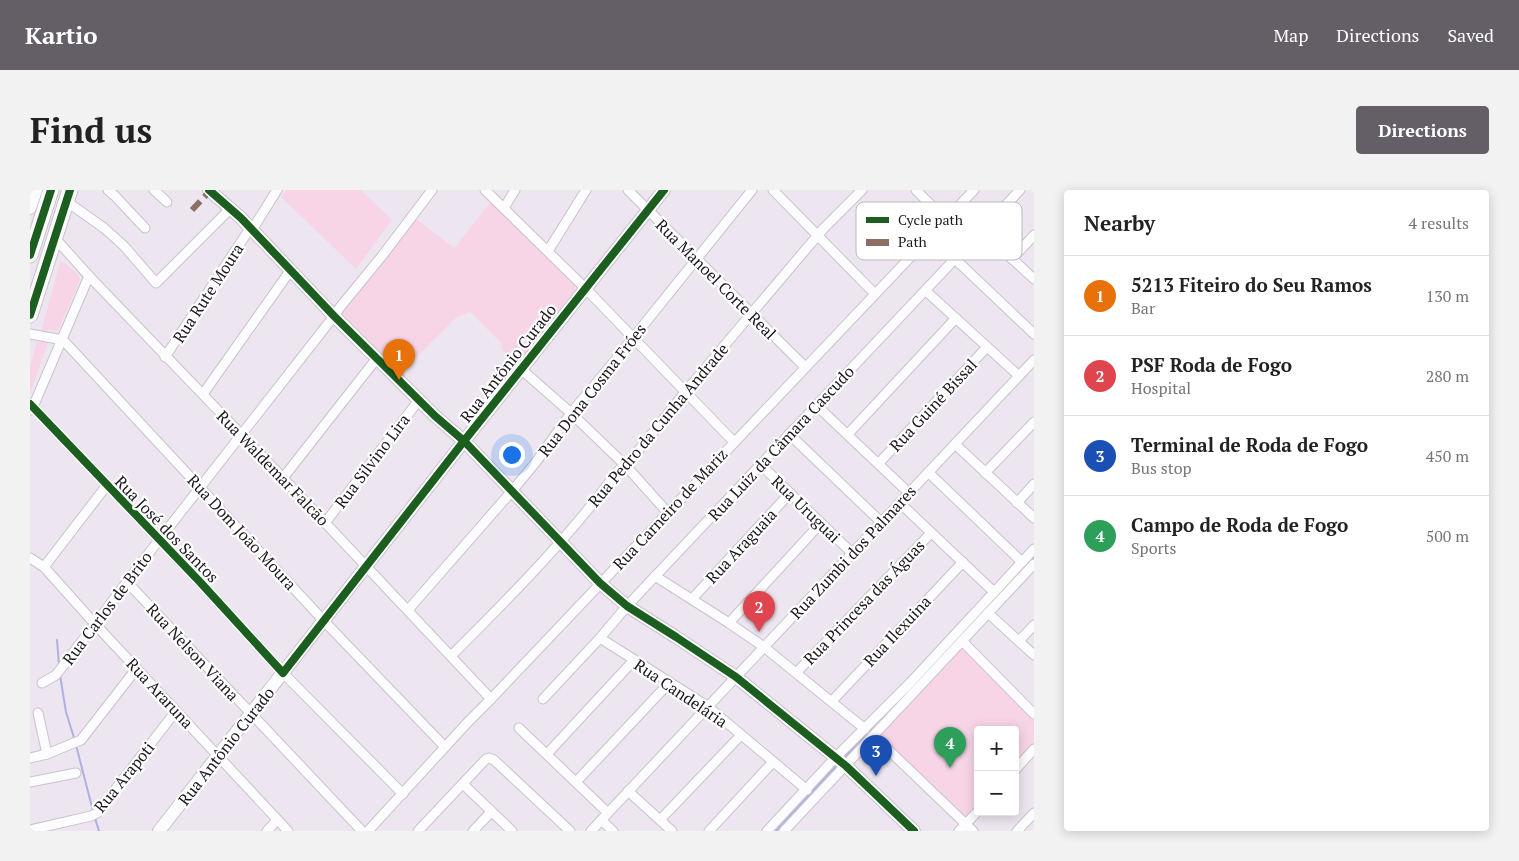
<!DOCTYPE html>
<html lang="en">
<head>
<meta charset="utf-8">
<style>
	:root { --surface:#fff; --page:#f2f2f2; --text:#222; --muted:#767676; --line:#e0e0e0; --accent:#645f67 }
	body { margin:0; font-family:"PT Serif",serif; background:var(--page); color:var(--text) }
	.controls { position:absolute; right:15px; bottom:15px; display:grid; overflow:hidden; border-radius:5px; box-shadow:0 2px 12px #0003 }
	.controls button { width:45px; height:45px; display:grid; place-items:center; padding:0; border:0; border-bottom:1px solid var(--line); background:var(--surface); color:var(--text); font:25px sans-serif }
	.you { position:absolute; left:481px; top:264px; width:18px; height:18px; margin:-12px; border:4px solid #fff; border-radius:50%; background:#1a73e8; box-shadow:0 0 0 8px #1a73e833 }
	.badge { display:grid; place-items:center; width:32px; height:32px; border-radius:50%; background:var(--accent); color:#fff; font-size:16px; font-weight:700 }
	.pin { position:absolute; translate:-50% -41px; filter:drop-shadow(0 1px 2px #0008) }
	.pin::after { content:''; position:absolute; top:26px; width:18px; height:15px; background:inherit; clip-path:polygon(0 0,100% 0,50% 100%) }
	.list { margin:0; padding:0; list-style:none }
	h2 { display:flex; justify-content:space-between; align-items:center; height:65px; margin:0; padding:0 20px; font-size:21px }
	h2 small { font-size:16px; font-weight:400; color:var(--muted) }
	.list li { display:grid; grid-template-columns:32px 1fr auto; gap:15px; align-items:center; box-sizing:border-box; height:80px; padding:0 20px; border-top:1px solid var(--line) }
	.list b { display:block; font-size:19px; white-space:nowrap }
	.list p { margin:0; font-size:16px; white-space:nowrap; color:var(--muted) }
	.list em { font-size:16px; font-style:normal; color:var(--muted) }
	.map { position:relative; flex:none; width:1004px; height:641px; overflow:hidden; border-radius:5px }
	header { display:flex; align-items:center; gap:30px; box-sizing:border-box; height:70px; padding:0 25px; background:var(--accent); color:#fff }
	header strong { font-size:24px }
	nav { display:flex; gap:28px; margin-inline-start:auto; font-size:18px }
	.intro { display:flex; align-items:center; justify-content:space-between; box-sizing:border-box; height:120px; padding:0 30px }
	h1 { margin:0; font-size:35px }
	.button { padding:12px 22px; border-radius:5px; background:var(--accent); color:#fff; font-size:18px; font-weight:700 }
	main { display:flex; gap:30px; padding:0 30px }
	aside { flex:1; background:var(--surface); border-radius:5px; box-shadow:0 2px 12px #0003 }
	.map>svg:first-child { display:block }
</style>
</head>
<body>
<header>
<strong>Kartio</strong>
<nav><a>Map</a><a>Directions</a><a>Saved</a></nav>
</header>
<div class="intro"><h1>Find us</h1><a class="button">Directions</a></div>
<main>
<div class="map">
<svg width="1004" height="641" viewBox="0 0 1004 641">
	<rect width="100%" height="100%" fill="#ede6f0"/>
	<!-- green -->
	<g fill="#f7d5e7">
		<polygon points="256,0 331,0 362,30 326,79 251,7"/>
		<polygon points="461,12 545,96 545,100 487,174 472,160 472,154 440,122 427,127 369,184 310,124 383,26 424,58"/>
		<polygon points="30,72 33,72 49,85 50,90 28,141 19,140 11,142"/>
		<polygon points="13,148 18,150 18,152 0,204 0,177 7,151"/>
		<polygon points="932,458 1004,527 1004,557 985,576 985,540 948,540 948,615 935,629 848,546"/>
	</g>
	<g fill="none" stroke-linecap="round" stroke-linejoin="round">
		<!-- stream -->
		<g stroke="#adb1e2" stroke-width="2">
			<polyline points="947,427 1004,367"/>
			<polyline points="27,450 29,475"/>
			<polyline points="30,485 36,522 45,551"/>
			<polyline points="46,555 63,621"/>
			<polyline points="814,568 862,517"/>
			<polyline points="65,628 69,641"/>
			<polyline points="746,641 806,576"/>
		</g>
		<!-- street casing -->
		<g stroke="#c8c3cb" stroke-width="11">
			<g id="street">
				<polyline points="78,0 85,6 115,38"/>
				<polyline points="124,0 137,12"/>
				<polyline points="455,0 555,98 704,252"/>
				<polyline points="598,0 775,177"/>
				<polyline points="743,0 845,104"/>
				<polyline points="886,0 916,30"/>
				<polyline points="36,11 74,38 94,56 126,93 200,19"/>
				<polyline points="474,18 485,0"/>
				<polyline points="952,41 1004,89"/>
				<polyline points="24,47 59,86 253,288 461,509"/>
				<polyline points="518,61 556,0"/>
				<polyline points="925,69 1004,144"/>
				<polyline points="982,69 1004,45"/>
				<polyline points="896,101 989,186"/>
				<polyline points="0,144 33,150 294,431 415,557"/>
				<polyline points="135,167 217,43 222,40 247,0"/>
				<polyline points="492,180 541,223 596,276 638,323"/>
				<polyline points="173,204 260,81"/>
				<polyline points="0,214 170,392 253,483 373,604"/>
				<polyline points="786,215 879,303"/>
				<polyline points="0,220 3,217 59,86"/>
				<polyline points="759,244 851,332"/>
				<polyline points="818,244 926,128"/>
				<polyline points="925,254 1004,328"/>
				<polyline points="849,273 957,157"/>
				<polyline points="731,275 822,363"/>
				<polyline points="898,282 992,372"/>
				<polyline points="955,283 1004,232"/>
				<polyline points="253,288 347,168"/>
				<polyline points="870,313 964,402"/>
				<polyline points="987,313 1004,294"/>
				<polyline points="295,333 389,210"/>
				<polyline points="0,368 14,377 65,434 258,641"/>
				<polyline points="14,377 77,295"/>
				<polyline points="625,386 699,433 734,457 835,539"/>
				<polyline points="97,392 332,641"/>
				<polyline points="662,409 760,303"/>
				<polyline points="378,420 482,301 506,272 541,223 583,173 722,0"/>
				<polyline points="958,423 1004,465"/>
				<polyline points="699,433 790,334"/>
				<polyline points="570,448 677,516 777,600"/>
				<polyline points="932,451 1004,524"/>
				<polyline points="989,451 1004,435"/>
				<path d="M421,466C478,409 536,351 584,286L591,278L596,276L656,201L793,39L832,0"/>
				<polyline points="767,482 901,343"/>
				<polyline points="12,493 26,485 129,350 304,126 311,116 352,66 402,0"/>
				<polyline points="513,509 570,448 597,416 990,0"/>
				<polyline points="802,511 933,372"/>
				<polyline points="8,523 17,564"/>
				<polyline points="489,538 578,623"/>
				<polyline points="844,546 943,641"/>
				<polyline points="517,564 604,470"/>
				<polyline points="0,568 17,564 51,550 107,478"/>
				<polyline points="985,580 1004,559"/>
				<polyline points="0,592 46,583"/>
				<polyline points="546,592 639,493"/>
				<polyline points="433,594 482,641"/>
				<polyline points="598,601 642,641"/>
				<polyline points="571,630 583,641"/>
				<polyline points="630,630 711,545"/>
				<polyline points="0,640 61,626 67,623 146,521"/>
				<polyline points="237,641 247,630"/>
				<polyline points="338,641 438,532 461,509 944,0"/>
				<polyline points="388,641 456,569 459,568 464,570 540,641"/>
				<polyline points="443,641 461,622"/>
				<polyline points="561,641 1004,170"/>
				<polyline points="679,641 743,572"/>
				<polyline points="737,641 805,568 880,493 1004,359"/>
				<polyline points="754,641 1004,374"/>
				<polyline points="929,641 948,621"/>
				<polyline points="987,641 1004,623"/>
			</g>
		</g>
		<!-- secondary casing -->
		<g stroke="#c8c3cb" stroke-width="14">
			<g id="secondary">
				<polyline points="179,0 211,28 304,126 405,226 434,251 570,393 597,416 646,447 706,487 816,576 884,641"/>
				<polyline points="0,18 6,0"/>
				<polyline points="129,641 434,251 634,0"/>
			</g>
		</g>
		<!-- highway casing -->
		<g stroke="#c8c3cb" stroke-width="17">
			<g id="highway">
				<polyline points="0,65 21,0"/>
				<polyline points="0,125 40,0"/>
			</g>
		</g>
		<!-- street -->
		<use href="#street" stroke="#fcfbfd" stroke-width="9"/>
		<!-- secondary -->
		<use href="#secondary" stroke="#fcfbfd" stroke-width="12"/>
		<!-- highway -->
		<use href="#highway" stroke="#fcfbfd" stroke-width="15"/>
		<!-- quiet -->
		<polyline stroke="#8d6e63" stroke-width="6" stroke-dasharray="12 6" stroke-linecap="butt" points="162,20 180,1"/>
		<!-- cycleway casing -->
		<g stroke="#fff" stroke-width="11">
			<g id="cycleway">
				<polyline points="179,0 211,28 304,126 405,226 434,251 570,393 597,416 646,447 706,487 816,576 884,641"/>
				<polyline points="0,65 21,0"/>
				<polyline points="0,125 40,0"/>
				<polyline points="0,214 170,392 253,483 434,251 634,0"/>
			</g>
		</g>
		<!-- cycleway -->
		<use href="#cycleway" stroke="#1b5e20" stroke-width="8"/>
	</g>
	<g text-anchor="middle" stroke-width="4.5" stroke-linejoin="round" paint-order="stroke">
		<!-- street labels -->
		<g font-size="16" fill="#1b171d" stroke="#fff">
			<text transform="translate(686 89) rotate(45)" y="6">Rua Manoel Corte Real</text>
			<text transform="translate(178 103) rotate(-57)" y="6">Rua Rute Moura</text>
			<text transform="translate(478 173) rotate(-52)" y="6">Rua Antônio Curado</text>
			<text transform="translate(562 200) rotate(-52)" y="6">Rua Dona Cosma Fróes</text>
			<text transform="translate(903 215) rotate(-47)" y="6">Rua Guiné Bissal</text>
			<text transform="translate(628 235) rotate(-50)" y="6">Rua Pedro da Cunha Andrade</text>
			<text transform="translate(751 253) rotate(-47)" y="6">Rua Luiz da Câmara Cascudo</text>
			<text transform="translate(342 271) rotate(-53)" y="6">Rua Silvino Lira</text>
			<text transform="translate(243 278) rotate(46)" y="6">Rua Waldemar Falcão</text>
			<text transform="translate(640 319) rotate(-47)" y="6">Rua Carneiro de Mariz</text>
			<text transform="translate(776 319) rotate(44)" y="6">Rua Uruguai</text>
			<text transform="translate(137 339) rotate(46)" y="6">Rua José dos Santos</text>
			<text transform="translate(212 342) rotate(47)" y="6">Rua Dom João Moura</text>
			<text transform="translate(711 356) rotate(-47)" y="6">Rua Araguaia</text>
			<text transform="translate(823 362) rotate(-47)" y="6">Rua Zumbi dos Palmares</text>
			<text transform="translate(834 412) rotate(-46)" y="6">Rua Princesa das Águas</text>
			<text transform="translate(77 418) rotate(-53)" y="6">Rua Carlos de Brito</text>
			<text transform="translate(867 441) rotate(-47)" y="6">Rua Ilexuina</text>
			<text transform="translate(163 462) rotate(47)" y="6">Rua Nelson Viana</text>
			<text transform="translate(130 503) rotate(47)" y="6">Rua Araruna</text>
			<text transform="translate(651 503) rotate(34)" y="6">Rua Candelária</text>
			<text transform="translate(196 556) rotate(-52)" y="6">Rua Antônio Curado</text>
			<text transform="translate(94 587) rotate(-51)" y="6">Rua Arapoti</text>
		</g>
	</g>
	<!-- legend -->
	<rect x="826" y="12" width="166" height="58" rx="8" fill="#fff" stroke="#bbb9bb" stroke-width="1"/>
	<rect x="836" y="27" width="23" height="6" fill="#1b5e20"/>
	<rect x="836" y="49" width="23" height="7" fill="#8d6e63"/>
	<g font-size="14" fill="#1b171d">
		<text x="868" y="35">Cycle path</text>
		<text x="868" y="57">Path</text>
	</g>
</svg>
<div class="controls">
<button>+</button>
<button>−</button>
</div>
<div class="you"></div>
<div class="pin badge" style="left:369px;top:190px;background:#e8710a">1</div>
<div class="pin badge" style="left:729px;top:442px;background:#e0444e">2</div>
<div class="pin badge" style="left:846px;top:586px;background:#1a4fb4">3</div>
<div class="pin badge" style="left:920px;top:578px;background:#2e9e5b">4</div>
</div>
<aside>
<h2>Nearby<small>4 results</small></h2>
<ul class="list">
<li><span class="badge" style="background:#e8710a">1</span><div><b>5213 Fiteiro do Seu Ramos</b><p>Bar</p></div><em>130 m</em></li>
<li><span class="badge" style="background:#e0444e">2</span><div><b>PSF Roda de Fogo</b><p>Hospital</p></div><em>280 m</em></li>
<li><span class="badge" style="background:#1a4fb4">3</span><div><b>Terminal de Roda de Fogo</b><p>Bus stop</p></div><em>450 m</em></li>
<li><span class="badge" style="background:#2e9e5b">4</span><div><b>Campo de Roda de Fogo</b><p>Sports</p></div><em>500 m</em></li>
</ul>
</aside>
</main>
</body>
</html>
